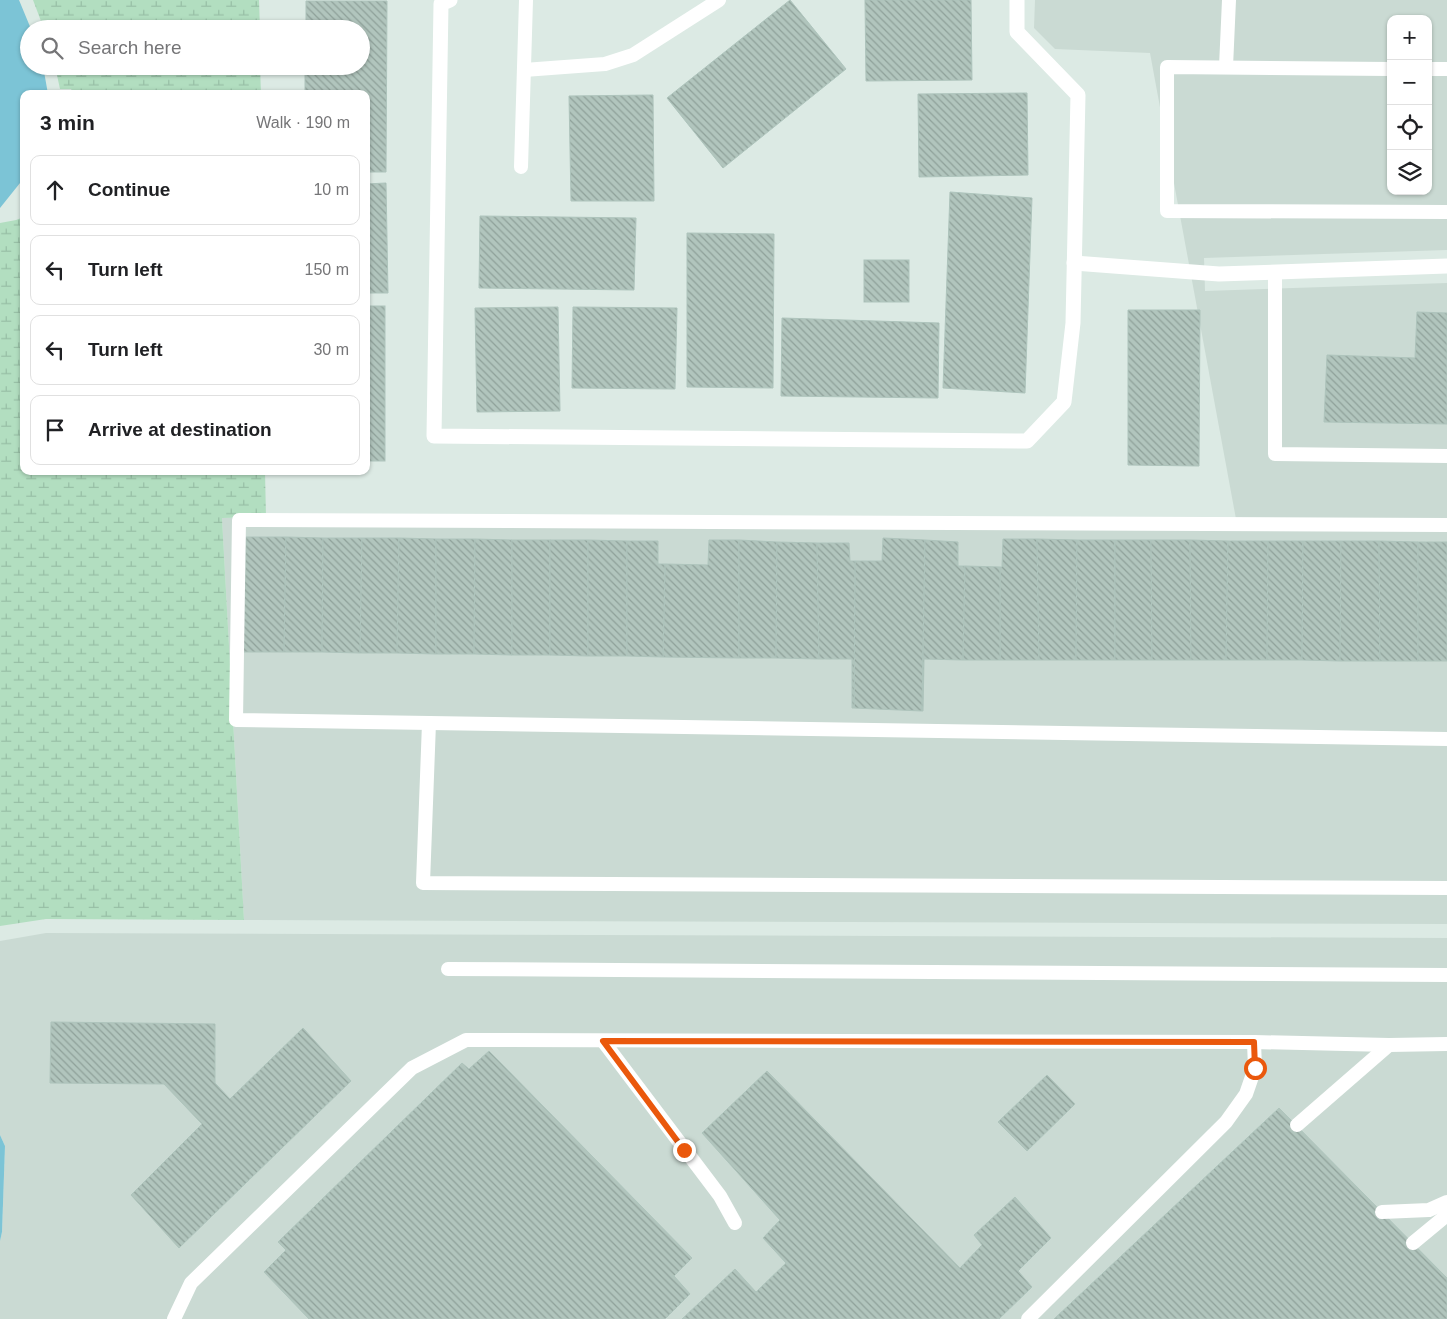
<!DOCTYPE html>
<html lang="en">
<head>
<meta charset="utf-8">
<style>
	:root { --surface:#fff; --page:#f6f6f6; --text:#202124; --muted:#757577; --line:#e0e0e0 }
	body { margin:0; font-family:Arial,sans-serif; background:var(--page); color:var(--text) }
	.controls { position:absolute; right:15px; top:15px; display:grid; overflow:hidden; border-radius:10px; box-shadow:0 1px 4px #0004 }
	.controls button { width:45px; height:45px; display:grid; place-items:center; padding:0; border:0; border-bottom:1px solid var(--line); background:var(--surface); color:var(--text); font:25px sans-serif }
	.stop { position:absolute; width:15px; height:15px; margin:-11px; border:4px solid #ea580c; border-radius:50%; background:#fff }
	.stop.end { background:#ea580c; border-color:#fff; box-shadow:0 1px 5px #0008 }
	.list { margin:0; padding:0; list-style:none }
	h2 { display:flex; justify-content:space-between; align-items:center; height:65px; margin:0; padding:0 20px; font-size:21px }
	h2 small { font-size:16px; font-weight:400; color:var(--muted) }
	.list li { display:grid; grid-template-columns:32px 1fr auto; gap:15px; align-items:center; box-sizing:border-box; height:70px; margin:0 10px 10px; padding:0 10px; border:1px solid var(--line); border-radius:10px }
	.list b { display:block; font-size:19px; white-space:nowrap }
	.list em { font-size:16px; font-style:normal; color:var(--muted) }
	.icon { flex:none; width:28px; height:28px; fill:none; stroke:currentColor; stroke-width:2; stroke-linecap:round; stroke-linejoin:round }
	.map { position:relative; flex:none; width:1447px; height:1319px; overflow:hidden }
	.search { position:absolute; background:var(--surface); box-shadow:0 1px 4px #0004; left:20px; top:20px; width:350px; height:55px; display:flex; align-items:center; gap:12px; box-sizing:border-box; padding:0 18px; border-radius:28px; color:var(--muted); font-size:19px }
	.panel { position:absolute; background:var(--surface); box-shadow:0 1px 4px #0004; left:20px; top:90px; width:350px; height:385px; border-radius:10px }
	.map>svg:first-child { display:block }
</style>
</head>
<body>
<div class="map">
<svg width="1447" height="1319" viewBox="0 0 1447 1319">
	<defs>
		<pattern id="wetland-marsh" width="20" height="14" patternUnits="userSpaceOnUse" patternTransform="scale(1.25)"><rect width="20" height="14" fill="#b2dec0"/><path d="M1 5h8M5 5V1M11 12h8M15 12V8" fill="none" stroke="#98bfa6"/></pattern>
		<pattern id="building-back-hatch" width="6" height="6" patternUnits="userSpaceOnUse" patternTransform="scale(1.25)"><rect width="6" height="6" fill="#b1c5bd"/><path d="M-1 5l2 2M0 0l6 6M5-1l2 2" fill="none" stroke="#8fa19a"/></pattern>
	</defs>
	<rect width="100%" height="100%" fill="#dceae4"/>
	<!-- built -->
	<g fill="#cadad3" fill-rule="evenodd">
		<path d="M1035,0H1447V250L1204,258L1205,291L1447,283V924L244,920L222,518L266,517L1236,519L1150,53L1055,49L1034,28ZM1391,19H1428V191H1391Z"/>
		<polygon points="46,933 1447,938 1447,1319 0,1319 0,1241 2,1232 5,1146 0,1135 0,941"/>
	</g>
	<!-- wetland -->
	<g fill="url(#wetland-marsh)">
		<polygon points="33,0 259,0 260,29 44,29"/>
		<polygon points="55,66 260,66 261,94 74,94 71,89 60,89"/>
		<polygon points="24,217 24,471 265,471 266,517 222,518 244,920 46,919 0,926 0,223 16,220"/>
	</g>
	<!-- water -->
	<g fill="#7cc4d6">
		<polygon points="0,0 19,0 31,29 29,29 29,66 43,66 48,94 24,94 24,178 0,208"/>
		<polygon points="0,1135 5,1146 2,1232 0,1241"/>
	</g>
	<!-- building -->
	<g fill="url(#building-back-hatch)" stroke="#aec4bc">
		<polygon points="790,0 846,69 723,168 667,98"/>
		<polygon points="865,0 971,0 972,80 866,81"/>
		<polygon points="306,1 387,1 386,172 366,172 366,94 305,94 305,66 361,66 361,29 306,29"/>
		<polygon points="1027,93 1028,175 919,177 918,94"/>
		<polygon points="653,95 654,201 571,201 569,96"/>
		<polygon points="386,183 388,293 366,293 366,184"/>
		<polygon points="950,192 1032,198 1025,393 943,388"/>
		<polygon points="480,216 636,218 634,290 479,288"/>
		<polygon points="687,233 774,234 773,388 687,387"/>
		<rect x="864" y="260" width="45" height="42"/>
		<rect x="366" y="306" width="19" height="155"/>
		<polygon points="558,307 560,411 477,412 475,308"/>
		<polygon points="573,307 677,308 675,389 572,388"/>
		<polygon points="1128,310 1200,310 1199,466 1128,465"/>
		<polygon points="1417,312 1447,313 1447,424 1324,422 1327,355 1415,358"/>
		<polygon points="782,318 939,323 938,398 781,396"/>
		<polygon points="246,537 286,537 284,652 243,652"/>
		<polygon points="286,537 323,538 322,652 284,652"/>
		<polygon points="323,538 362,538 360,653 322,652"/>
		<polygon points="362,538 399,538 397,653 360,653"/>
		<polygon points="399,538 436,539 436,654 397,653"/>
		<polygon points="883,538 925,540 922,711 854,708 855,561 882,561"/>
		<polygon points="436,539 475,539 474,654 436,654"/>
		<polygon points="475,539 512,540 512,655 474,654"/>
		<polygon points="1003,539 1037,539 1039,660 1000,660 1000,567 1002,567"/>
		<polygon points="1037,539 1077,540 1076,660 1039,660"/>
		<rect x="512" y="540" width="38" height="115"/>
		<polygon points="550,540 588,540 588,656 550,655"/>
		<polygon points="588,540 627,541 627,656 588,656"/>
		<polygon points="709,540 739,540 739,658 663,657 665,564 708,565"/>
		<polygon points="739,540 777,542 776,658 739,658"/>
		<polygon points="925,540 958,542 958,566 965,566 963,660 924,659 923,711 922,711"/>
		<polygon points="1077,540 1115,540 1115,660 1076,660"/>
		<polygon points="1115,540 1151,540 1152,660 1115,660"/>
		<polygon points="1151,540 1190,540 1191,660 1152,660"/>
		<polygon points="1190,540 1228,541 1226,660 1191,660"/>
		<polygon points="627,541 658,541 658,564 665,564 663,657 627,656"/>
		<polygon points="1228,541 1268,541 1267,660 1226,660"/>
		<polygon points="1268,541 1303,541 1302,660 1267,660"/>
		<polygon points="1303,541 1341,541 1340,661 1302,660"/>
		<polygon points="1341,541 1379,541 1380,661 1340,661"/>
		<polygon points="1379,541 1418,542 1418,661 1380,661"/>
		<polygon points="777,542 817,543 819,659 776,658"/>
		<rect x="1418" y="542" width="29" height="119"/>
		<polygon points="817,543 849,543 850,561 855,561 854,708 852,708 852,659 819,659"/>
		<polygon points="965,566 1000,567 1000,660 963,660"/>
		<polygon points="51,1022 215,1024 215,1083 230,1099 303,1028 351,1081 179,1248 131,1195 202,1124 164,1084 50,1083"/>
		<polygon points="489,1051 692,1258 674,1276 690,1294 665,1319 309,1319 264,1272 286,1250 278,1242 462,1063 469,1069"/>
		<polygon points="767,1071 960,1268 982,1245 974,1235 1015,1197 1051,1238 1018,1271 1032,1287 999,1319 682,1319 735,1269 756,1292 786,1263 763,1238 780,1220 702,1133"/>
		<polygon points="1047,1075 1075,1104 1027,1151 998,1122"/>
		<polygon points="1279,1108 1447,1278 1447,1319 1054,1319"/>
	</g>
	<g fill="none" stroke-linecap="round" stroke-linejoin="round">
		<!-- service -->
		<g stroke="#fff" stroke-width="14">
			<polyline points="1226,67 1229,0"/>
			<polyline points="1391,69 1167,67 1167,211 1447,212"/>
			<polyline points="1428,69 1447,69"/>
			<polyline points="524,70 605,64 633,55 719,0"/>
			<polyline points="521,167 526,0"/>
			<polyline points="1275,272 1275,454 1447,456"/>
			<polyline points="1447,525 239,520 236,720 1447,739"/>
			<polyline points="429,723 423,883 1447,888"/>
			<polyline points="448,969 1447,975"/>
			<polyline points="603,1041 720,1196 735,1223"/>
			<polyline points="1297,1125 1389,1045"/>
			<polyline points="1382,1212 1429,1210 1447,1202"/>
			<polyline points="1413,1243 1447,1215"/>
			<polyline points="174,1319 191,1283 412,1068 466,1040 1254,1042 1389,1045 1447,1044"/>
			<polyline points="1028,1319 1226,1122 1246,1094 1255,1068 1254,1042"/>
		</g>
		<!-- minor -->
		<g stroke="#fff" stroke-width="15">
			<polyline points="450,0 441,4 434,436 1027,441 1064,402 1073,323 1078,95 1017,32 1017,0"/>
			<polyline points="1074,263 1219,274 1447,266"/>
		</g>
	</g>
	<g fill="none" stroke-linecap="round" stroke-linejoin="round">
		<!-- route -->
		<polyline stroke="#ea580c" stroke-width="6" points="684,1150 603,1041 1254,1042 1255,1068"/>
	</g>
</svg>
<div class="controls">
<button>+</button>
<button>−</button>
<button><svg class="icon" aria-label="locate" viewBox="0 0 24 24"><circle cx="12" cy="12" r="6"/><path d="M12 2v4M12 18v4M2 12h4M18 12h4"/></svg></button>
<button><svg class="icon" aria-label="layers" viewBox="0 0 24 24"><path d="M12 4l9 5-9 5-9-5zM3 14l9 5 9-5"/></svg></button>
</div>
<div class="stop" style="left:1255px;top:1068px"></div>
<div class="stop end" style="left:684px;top:1150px"></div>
<div class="search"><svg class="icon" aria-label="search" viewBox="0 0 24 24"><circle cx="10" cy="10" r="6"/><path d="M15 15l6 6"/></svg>Search here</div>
<section class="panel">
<h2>3 min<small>Walk · 190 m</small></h2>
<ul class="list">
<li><svg class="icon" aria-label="ahead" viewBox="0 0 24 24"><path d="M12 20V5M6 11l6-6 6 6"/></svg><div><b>Continue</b></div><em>10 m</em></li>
<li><svg class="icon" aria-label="left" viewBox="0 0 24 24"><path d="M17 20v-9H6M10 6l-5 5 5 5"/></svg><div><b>Turn left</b></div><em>150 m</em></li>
<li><svg class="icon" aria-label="left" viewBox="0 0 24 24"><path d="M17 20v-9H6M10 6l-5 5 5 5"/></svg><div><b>Turn left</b></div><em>30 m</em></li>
<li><svg class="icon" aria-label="arrive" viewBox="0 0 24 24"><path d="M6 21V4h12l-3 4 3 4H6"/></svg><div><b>Arrive at destination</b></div></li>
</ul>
</section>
</div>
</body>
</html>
